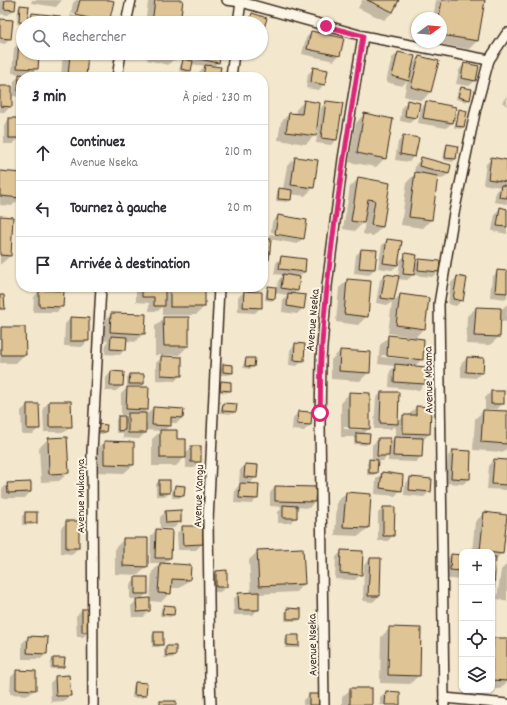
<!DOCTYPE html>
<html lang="fr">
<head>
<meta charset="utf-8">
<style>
	:root { --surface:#fff; --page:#f7f7f7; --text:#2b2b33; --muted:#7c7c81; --line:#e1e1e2 }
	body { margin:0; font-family:Dekko,sans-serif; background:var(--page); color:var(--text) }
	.controls { position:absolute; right:12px; bottom:12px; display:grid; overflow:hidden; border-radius:8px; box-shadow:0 1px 3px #0004 }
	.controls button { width:36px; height:36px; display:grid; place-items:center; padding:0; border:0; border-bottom:1px solid var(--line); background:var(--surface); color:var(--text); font:20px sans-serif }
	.compass { position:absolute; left:411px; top:12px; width:36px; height:36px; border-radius:50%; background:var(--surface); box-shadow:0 1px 3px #0004; rotate:74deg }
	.stop { position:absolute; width:12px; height:12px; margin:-9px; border:3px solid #db2777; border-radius:50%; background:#fff }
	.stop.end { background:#db2777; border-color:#fff; box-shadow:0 1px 4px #0008 }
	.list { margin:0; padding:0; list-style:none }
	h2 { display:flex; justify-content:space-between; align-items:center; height:52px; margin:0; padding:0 16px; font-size:17px }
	h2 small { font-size:13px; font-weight:400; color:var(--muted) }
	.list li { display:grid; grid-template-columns:26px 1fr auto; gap:12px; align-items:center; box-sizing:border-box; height:56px; padding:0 16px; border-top:1px solid var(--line) }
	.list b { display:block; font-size:15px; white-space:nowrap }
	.list p { margin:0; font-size:13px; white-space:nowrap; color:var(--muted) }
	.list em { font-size:13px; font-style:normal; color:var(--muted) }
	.icon { flex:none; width:22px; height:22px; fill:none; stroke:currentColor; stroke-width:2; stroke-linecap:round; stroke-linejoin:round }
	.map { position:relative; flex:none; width:507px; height:705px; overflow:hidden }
	.search { position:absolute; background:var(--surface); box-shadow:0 1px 3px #0004; left:16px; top:16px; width:252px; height:44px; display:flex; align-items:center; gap:10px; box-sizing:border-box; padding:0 14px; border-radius:22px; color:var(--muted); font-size:15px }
	.panel { position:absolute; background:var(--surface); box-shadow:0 1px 3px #0004; left:16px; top:72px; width:252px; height:220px; border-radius:16px }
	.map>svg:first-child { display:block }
</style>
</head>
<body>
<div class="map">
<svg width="507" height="705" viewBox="0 0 507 705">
	<rect width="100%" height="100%" fill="#f3e7cd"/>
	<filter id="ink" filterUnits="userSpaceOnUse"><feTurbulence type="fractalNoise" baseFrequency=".025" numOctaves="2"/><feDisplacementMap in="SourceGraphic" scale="8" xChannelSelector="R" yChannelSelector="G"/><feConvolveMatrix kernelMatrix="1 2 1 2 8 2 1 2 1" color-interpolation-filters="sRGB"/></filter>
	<g filter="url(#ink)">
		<!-- shadow -->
		<g fill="#0003" fill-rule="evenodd">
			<polygon points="0,0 15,0 14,10 8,15 0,14"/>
			<polygon points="32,0 62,0 56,7 31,3"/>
			<path d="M76,0H106L108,22V23H69L73,3ZM72,13L104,20V22L71,15Z"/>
			<polygon points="151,0 182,0 179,23 145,23 148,3"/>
			<polygon points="362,0 398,0 393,12 384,20 358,8"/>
			<polygon points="437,0 484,0 477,41 469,49 429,42 441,42 441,18 433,18 436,1"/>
			<polygon points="21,6 26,20 32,14 58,23 23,23 23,25 17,24 18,8"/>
			<polygon points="253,14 266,19 263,27 261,29 261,23 248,23 250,17"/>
			<polygon points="0,20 10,38 5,44 0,43"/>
			<polygon points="23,30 23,53 38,53 37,69 29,76 32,77 21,77 21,97 13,96 14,81 21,74 12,73 14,48 20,42 22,42"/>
			<polygon points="311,32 339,55 334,61 302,54 306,38"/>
			<polygon points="63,53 87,53 85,77 61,77"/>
			<polygon points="93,53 113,53 109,57 93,54"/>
			<polygon points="148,53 175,53 174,59 168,65 147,60"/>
			<polygon points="191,53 220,53 218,62 213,67 218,77 199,77 199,72 205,66 191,64 190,70 187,73 179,71 181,63 184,61 189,62"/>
			<polygon points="398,53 412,65 420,57 438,62 430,92 422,101 404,96 407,81 402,86 386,82 392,58"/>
			<polygon points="464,64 475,81 469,86 456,84 459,70"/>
			<polygon points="314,68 324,84 319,90 306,88 308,74"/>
			<polygon points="0,87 11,106 5,112 0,112"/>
			<polygon points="461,88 469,99 466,102 456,99 458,90"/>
			<polygon points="507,96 507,106 502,102"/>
			<polygon points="304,101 315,135 306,144 278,140 281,122 289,114 295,115 296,110"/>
			<polygon points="408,101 416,117 410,123 400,121 402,107"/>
			<polygon points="326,102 336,140 331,145 316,143 321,108"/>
			<polygon points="427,102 455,107 452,123 446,128 418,123 421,108"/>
			<polygon points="459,111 463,127 461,129 454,128 457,113"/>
			<polygon points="364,114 385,158 376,167 349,162 356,123"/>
			<polygon points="9,119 19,138 13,144 4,144 4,125"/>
			<polygon points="404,136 414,156 409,162 395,160 398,142"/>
			<polygon points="448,145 457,147 455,159 453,162 443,160 445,148"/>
			<polygon points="295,158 313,188 305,196 290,194 290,200 287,202 276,201 277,191 279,189 283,189 287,166"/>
			<polygon points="422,158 448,174 442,179 437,178 431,220 423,228 401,225 407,182 417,172 414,171 416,164"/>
			<polygon points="492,158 507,161 507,204 494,202 496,191 500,187 483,184 486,164"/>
			<polygon points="0,172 21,174 21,197 12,206 0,205"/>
			<polygon points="359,178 389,184 382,227 373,236 363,234 365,221 355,231 343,229 350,187"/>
			<polygon points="500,208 507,210 507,234 492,231 495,214"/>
			<polygon points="278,216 303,238 297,244 270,239 268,260 263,265 263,240 269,240 270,234 300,239 300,237 271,232 272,222"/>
			<polygon points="0,217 10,256 1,264 0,264"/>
			<path d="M387,240L398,262L406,255L414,265L420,260L438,272L432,277L413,275L407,280L397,279L393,302L400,295L424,328L414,339L422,359L414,367L425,368L424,384L419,390L389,387L390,371L395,366L378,364L380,345L389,336L412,338L413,337L388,333L392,302L388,305L376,303L380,280L385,275L398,277L400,263L392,270L378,268L382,245ZM382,355L415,358V360L381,357Z"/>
			<polygon points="361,250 374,269 369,275 354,273 356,255"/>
			<polygon points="281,257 304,272 298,278 297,290 293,295 303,308 297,314 282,312 283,300 288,295 275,293 274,298 272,301 265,300 266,290 268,287 277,288 278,281 283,275 274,274 276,263"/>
			<polygon points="498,271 507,272 507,299 490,297 492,277"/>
			<polygon points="457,277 462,300 456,306 448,304 451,283"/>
			<polygon points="348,280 367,316 358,325 336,322 339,288"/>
			<polygon points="139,287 164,287 164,291 168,287 204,287 204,307 196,315 162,315 162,307 158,311 149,311 149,303 136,302 136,289"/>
			<polygon points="39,291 62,306 57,312 33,312 34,297"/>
			<polygon points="244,292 261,292 261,307 255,313 238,312 238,297"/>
			<polygon points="506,305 507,305 507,322 500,321 499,337 490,345 466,344 467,316 476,308 500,311"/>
			<polygon points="111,314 144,333 135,342 126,341 125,349 120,355 105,354 106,343 108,341 102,340 103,322"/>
			<polygon points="71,318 88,341 82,347 64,346 65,324"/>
			<polygon points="164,318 188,346 179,355 155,355 155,326"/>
			<polygon points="1,328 25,354 16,363 0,363 0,329"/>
			<polygon points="296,344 303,360 297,366 289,365 290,350"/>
			<polygon points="340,351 369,372 360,381 331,379 331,360"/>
			<polygon points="162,357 181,375 175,381 156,380 156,363"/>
			<polygon points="467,358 482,372 476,378 461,377 461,364"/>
			<polygon points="246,359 253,366 250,369 243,368 244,361"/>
			<polygon points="223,365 232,373 229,375 220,375 221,368"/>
			<polygon points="111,372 122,386 116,391 105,391 106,378"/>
			<polygon points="130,375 143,384 141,386 127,386 127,377"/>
			<polygon points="222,382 230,390 227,393 218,392 219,385"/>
			<polygon points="127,388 147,409 143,414 145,423 147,423 147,414 153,408 182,418 177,423 170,423 170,425 164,431 176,440 185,454 192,447 200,462 194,468 186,468 186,456 176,466 152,466 152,439 161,431 145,430 145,433 139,439 123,438 123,433 116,433 116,420 118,417 125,417 128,415 121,415 121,394"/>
			<polygon points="491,392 503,403 497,409 485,409 485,398"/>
			<path d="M350,393L369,428L363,435L368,442L366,445L354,444V437H341V402ZM344,427L362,428V430L344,429Z"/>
			<polygon points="381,393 397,423 404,416 408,416 416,407 429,434 422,441 421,456 416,462 388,461 388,455 383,461 377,461 376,473 374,475 367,475 367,463 370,460 372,460 372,445 378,439 388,444 395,437 395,425 391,429 374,429 376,398"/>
			<polygon points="49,402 70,402 71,426 65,432 44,432 43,408"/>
			<polygon points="223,404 235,411 233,414 220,413 221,407"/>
			<polygon points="27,405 39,428 33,434 22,434 21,411"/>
			<polygon points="483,411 507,412 507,448 503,452 473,450 475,419"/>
			<polygon points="298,412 310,425 304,431 292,430 293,418"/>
			<polygon points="99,425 105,432 103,434 96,434 96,428"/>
			<polygon points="66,438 68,473 59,481 41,482 39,448 48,439"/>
			<polygon points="104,442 133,465 124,473 95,472 96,451"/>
			<polygon points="453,451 469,479 463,484 446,483 448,456"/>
			<polygon points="494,460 507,461 507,490 487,489 489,466"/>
			<polygon points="245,465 256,477 249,485 257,498 252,504 234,503 235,490 242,482 239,482 240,470"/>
			<polygon points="382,473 401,490 395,496 375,494 376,479"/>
			<polygon points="411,478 430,491 424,497 404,495 405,484"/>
			<polygon points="159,481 169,481 169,493 166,496 156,496 156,484"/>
			<polygon points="8,484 30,492 25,498 2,498 2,489"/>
			<polygon points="175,487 183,496 181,498 172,498 172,489"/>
			<polygon points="275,487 314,502 309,508 296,507 296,518 290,523 278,523 278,512 283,507 270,506 270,493"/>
			<polygon points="346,493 370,495 368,528 359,536 335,535 337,502"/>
			<polygon points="384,508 393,535 388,541 378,541 378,513"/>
			<polygon points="166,512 180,522 174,528 160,528 160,517"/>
			<polygon points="25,513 36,523 33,525 22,525 22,516"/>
			<polygon points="484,513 502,553 494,561 492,589 492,552 472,552 475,522"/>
			<polygon points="67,522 78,548 72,554 61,553 61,528"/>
			<polygon points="183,527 202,527 202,544 196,550 178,550 177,533"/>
			<polygon points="156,530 170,558 164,564 189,580 180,588 170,588 170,593 161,602 149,601 149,611 144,617 132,617 131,606 138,599 130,599 130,584 136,578 147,593 141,600 150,599 152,572 161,563 150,563 151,536"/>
			<polygon points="124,539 147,567 138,575 115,574 115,548"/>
			<polygon points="258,551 304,583 296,592 258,594 258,609 253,615 234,615 233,599 239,594 251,593 249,560"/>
			<polygon points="342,551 361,574 355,580 335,579 336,557"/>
			<polygon points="451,555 462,556 462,580 442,578 443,563"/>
			<polygon points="370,559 379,596 373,602 363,601 364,565"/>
			<polygon points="507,564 507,601 497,599 501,570"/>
			<polygon points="216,572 226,587 220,592 211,592 210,577"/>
			<polygon points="164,606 173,615 170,617 160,616 161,608"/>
			<polygon points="287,609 300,619 298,621 285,621 285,612"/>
			<polygon points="82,610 89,631 83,637 77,637 76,616"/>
			<polygon points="390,628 419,675 410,684 380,683 381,637"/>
			<polygon points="154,633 162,645 159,647 152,647 152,635"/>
			<polygon points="287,636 298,645 296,648 285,648 285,639"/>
			<polygon points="28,638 46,654 41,659 22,659 22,643"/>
			<polygon points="493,639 507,639 507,682 500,689 492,689 492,640"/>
			<polygon points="166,647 175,655 173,658 164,658 164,649"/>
			<polygon points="53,659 63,667 61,669 50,669 51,662"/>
			<polygon points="17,671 35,689 29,695 10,694 11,677"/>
			<polygon points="56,677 70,695 64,701 51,702 50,683"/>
			<polygon points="135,683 145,696 142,698 132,698 133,686"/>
			<polygon points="351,689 371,705 342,705 342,697"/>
			<polygon points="386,692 399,705 380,705 380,697"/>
			<polygon points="309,695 319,705 303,705 303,700"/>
		</g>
		<!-- building -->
		<g fill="#dfc595" stroke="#3b2a1e">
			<polygon points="5,0 16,0 15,10 4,9"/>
			<polygon points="80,0 110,0 114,1 109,23 76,15"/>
			<polygon points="155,0 183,0 180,23 152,23"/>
			<polygon points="367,0 399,0 393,12"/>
			<polygon points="442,0 485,0 478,41 441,35 441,18 439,18"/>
			<polygon points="20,5 29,6 27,23 19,22"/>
			<polygon points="32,13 60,16 59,23 31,23"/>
			<polygon points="252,13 267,18 264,28 261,27 261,23 249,22"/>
			<polygon points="0,19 13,20 11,39 0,38"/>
			<polygon points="311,31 344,38 340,56 307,49"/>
			<polygon points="19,41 23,42 23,53 39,53 38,69 17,68"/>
			<polygon points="398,52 415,56 409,81 392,76"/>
			<polygon points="70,53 88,53 86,77 68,77"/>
			<polygon points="152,53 176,53 175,59 152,55"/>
			<polygon points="195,53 221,53 219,63 194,58"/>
			<polygon points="419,56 439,61 431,92 411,87"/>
			<polygon points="183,59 193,61 191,71 181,69"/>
			<polygon points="464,63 479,66 476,81 461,78"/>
			<polygon points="205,65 221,67 219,77 203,77"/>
			<polygon points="313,67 328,70 325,85 311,82"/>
			<polygon points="19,74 33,76 33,77 21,77 21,91 18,91"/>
			<polygon points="0,86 12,86 12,107 0,106"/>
			<polygon points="461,87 472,89 470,100 458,97"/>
			<polygon points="304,100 320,103 316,136 286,132 289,113 302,114"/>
			<polygon points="407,100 420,103 417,118 405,116"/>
			<polygon points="326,101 343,103 337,140 321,138"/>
			<polygon points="426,101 456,107 453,123 423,118"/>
			<polygon points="459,109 467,111 464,127 456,126"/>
			<polygon points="364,113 393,119 386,159 357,153"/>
			<rect x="9" y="118" width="11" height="20"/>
			<polygon points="403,135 419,138 415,157 400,154"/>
			<polygon points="447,144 458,146 456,159 445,158"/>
			<polygon points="295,157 318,160 314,188 291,185"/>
			<polygon points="421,157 451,165 449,174 419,166"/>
			<polygon points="491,157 507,160 507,182 488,179"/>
			<polygon points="0,171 21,173 21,198 0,196"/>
			<polygon points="415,172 438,176 432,220 409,217"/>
			<polygon points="358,177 390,183 383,227 371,225 375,200 368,199 364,223 351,221"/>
			<polygon points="501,185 507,186 507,198 499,197"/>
			<polygon points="279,188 292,190 291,200 278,199"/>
			<polygon points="500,207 507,209 507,227 497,226"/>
			<polygon points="278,215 307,220 304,239 275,234"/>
			<polygon points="0,216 13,217 11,256 0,255"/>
			<polygon points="263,239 271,239 269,260 263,260"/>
			<polygon points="387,239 402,241 398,265 383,263"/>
			<polygon points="361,249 377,250 375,269 359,268"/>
			<polygon points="405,253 417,255 414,275 403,274"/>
			<polygon points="281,256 306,259 305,272 279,269"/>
			<polygon points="419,259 440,261 439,272 418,270"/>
			<polygon points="497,270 507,271 507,293 495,292"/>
			<polygon points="283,274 300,277 298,291 281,288"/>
			<polygon points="385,274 399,276 394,300 381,298"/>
			<polygon points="457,276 467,278 463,301 453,299"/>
			<polygon points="347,279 371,281 368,317 344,314"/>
			<polygon points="268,286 276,287 275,299 267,298"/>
			<polygon points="142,287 165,287 165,306 154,306 154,297 142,297"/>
			<rect x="170" y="287" width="35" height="20"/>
			<polygon points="39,290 64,291 63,307 39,306"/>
			<polygon points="244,291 262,292 262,308 243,307"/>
			<polygon points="288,293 306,295 304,309 287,306"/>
			<polygon points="400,294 429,298 425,329 396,325"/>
			<polygon points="0,295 4,295 5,309 0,309"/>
			<polygon points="476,307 501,308 500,337 474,336"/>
			<polygon points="111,313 146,314 145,334 110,332"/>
			<polygon points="70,317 89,318 89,341 70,341"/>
			<polygon points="163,317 189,317 189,346 164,346"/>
			<polygon points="1,327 25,327 26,355 1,355"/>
			<polygon points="388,335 424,339 423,360 387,356"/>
			<polygon points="111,336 127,337 126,350 110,349"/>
			<polygon points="295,343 305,344 304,361 294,360"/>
			<polygon points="340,350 371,352 370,373 339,371"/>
			<polygon points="161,356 182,357 182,376 161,375"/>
			<polygon points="467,357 484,358 483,373 466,372"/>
			<polygon points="246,358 255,358 254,367 245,366"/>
			<polygon points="223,364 233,365 233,373 223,372"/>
			<polygon points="395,364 426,367 425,384 394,382"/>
			<polygon points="111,371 124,372 123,386 110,386"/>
			<polygon points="130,374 144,374 144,384 129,384"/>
			<polygon points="221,381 231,382 231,391 220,390"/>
			<polygon points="127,387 149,387 148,410 126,409"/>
			<rect x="491" y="391" width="13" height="13"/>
			<polygon points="349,392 370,393 370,429 349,428"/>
			<polygon points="381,392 399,392 398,424 380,423"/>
			<polygon points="49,401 71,401 72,427 49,427"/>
			<polygon points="223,403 237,404 236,412 222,411"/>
			<polygon points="27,404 39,404 40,429 27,429"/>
			<polygon points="416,406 431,407 430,434 403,433 403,415 416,415"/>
			<polygon points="153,407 184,409 183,418 171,417 171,426 152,425"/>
			<polygon points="483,410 507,411 507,444 481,442"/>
			<polygon points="298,411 312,412 311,425 297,424"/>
			<rect x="128" y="413" width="18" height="20"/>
			<polygon points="118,416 125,416 125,430 118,431"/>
			<polygon points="99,424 107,425 106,432 98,432"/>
			<polygon points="160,430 177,430 177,439 186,439 186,458 160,458"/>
			<polygon points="356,433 370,434 369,443 356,442"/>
			<polygon points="67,437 69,473 49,474 48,438"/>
			<polygon points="394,437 423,438 422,457 393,456"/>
			<polygon points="378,438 390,438 389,456 377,456"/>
			<polygon points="104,441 134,442 134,465 104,464"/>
			<rect x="191" y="446" width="10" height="16"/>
			<polygon points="453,450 471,451 470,479 451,478"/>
			<polygon points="369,459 378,460 377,473 369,473"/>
			<polygon points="494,459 507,460 507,485 492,484"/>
			<polygon points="245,464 258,465 257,478 244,477"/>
			<polygon points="382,472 403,475 402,491 380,488"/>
			<polygon points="410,477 432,479 431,492 409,490"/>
			<rect x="159" y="480" width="11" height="13"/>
			<polygon points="31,482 31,492 8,493 7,483"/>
			<polygon points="240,483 259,484 258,499 239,498"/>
			<polygon points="175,485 185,486 184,496 174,495"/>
			<polygon points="275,486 316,487 315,502 275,501"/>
			<polygon points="346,492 371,494 369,528 343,527"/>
			<polygon points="283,505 297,506 297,518 283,518"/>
			<polygon points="383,507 395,507 394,536 383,536"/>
			<polygon points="181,510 181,522 166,523 165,511"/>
			<rect x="25" y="512" width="12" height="11"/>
			<polygon points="484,512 507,515 503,554 480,551"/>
			<rect x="66" y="521" width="13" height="27"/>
			<polygon points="182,526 203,526 203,544 183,545"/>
			<polygon points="156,529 172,530 171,558 155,558"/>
			<polygon points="123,538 148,538 148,567 123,566"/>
			<polygon points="303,548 305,584 259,586 257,550"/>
			<polygon points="341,550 363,551 362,575 340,573"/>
			<polygon points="451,554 462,555 462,571 450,570"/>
			<polygon points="492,557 496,557 494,588 492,588"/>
			<polygon points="370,558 381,558 380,596 368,596"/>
			<polygon points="160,563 191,565 190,580 172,579 171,594 158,593"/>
			<polygon points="227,570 227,587 216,587 216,571"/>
			<rect x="135" y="577" width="13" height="17"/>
			<polygon points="259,592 259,610 239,610 238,593"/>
			<polygon points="150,598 150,611 137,612 136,599"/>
			<polygon points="164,605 175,606 174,615 162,614"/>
			<polygon points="287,608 301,609 301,619 287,619"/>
			<polygon points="82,609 89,609 90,632 82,632"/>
			<polygon points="389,627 421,628 420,676 388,675"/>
			<rect x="154" y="632" width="9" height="13"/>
			<polygon points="287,635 299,635 299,646 287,645"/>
			<polygon points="28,636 48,637 47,654 27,653"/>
			<polygon points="493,638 507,638 507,681 492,680 492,648 493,648"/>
			<polygon points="166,646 176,646 176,655 166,656"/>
			<polygon points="53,658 65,658 64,667 53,667"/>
			<polygon points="16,670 36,671 36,690 16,689"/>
			<polygon points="69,675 71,696 56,696 55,676"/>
			<polygon points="135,682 147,683 146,696 134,695"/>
			<rect x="350" y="688" width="22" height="17"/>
			<polygon points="386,691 400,692 400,705 385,705"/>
			<rect x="309" y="694" width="11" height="11"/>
			<rect x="160" y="701" width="16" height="4"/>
		</g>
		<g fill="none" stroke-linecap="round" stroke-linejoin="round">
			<!-- minor casing -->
			<g stroke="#3b2a1e" stroke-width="12">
				<g id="minor">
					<polyline points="227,0 241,2 363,36 489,60"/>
					<polyline points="126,23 131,0"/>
					<polyline points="238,23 241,2"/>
					<polyline points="117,77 121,53"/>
					<polyline points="231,77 234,53"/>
					<polyline points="444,698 507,704"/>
					<polyline points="93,705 92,452 101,287"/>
					<polyline points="211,705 210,678 208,521 219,287"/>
					<polyline points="324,705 320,426 321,359 327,286 343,159 363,36"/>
					<polyline points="444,705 439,304 454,213 476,108 489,60 507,33"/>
				</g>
			</g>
			<!-- minor -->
			<use href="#minor" stroke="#fcf5e5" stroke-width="9"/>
		</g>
	</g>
	<g fill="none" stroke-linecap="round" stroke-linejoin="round" filter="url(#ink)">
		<!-- route -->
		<path stroke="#db2777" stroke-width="5" d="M320,413C321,395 320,376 321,358C328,250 346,143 363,36L326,26"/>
	</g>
	<g text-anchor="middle" stroke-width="4" stroke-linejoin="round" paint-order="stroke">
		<!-- street labels -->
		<g font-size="12" fill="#3b2a1e" stroke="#fcf5e5">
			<text transform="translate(312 320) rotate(-85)" y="4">Avenue Nseka</text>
			<text transform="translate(428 380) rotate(-91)" y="4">Avenue Mbama</text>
			<text transform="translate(80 496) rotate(-90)" y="4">Avenue Mukanya</text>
			<text transform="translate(198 496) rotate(-88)" y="4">Avenue Vangu</text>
			<text transform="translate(312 645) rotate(-91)" y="4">Avenue Nseka</text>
		</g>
	</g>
</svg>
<div class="controls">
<button>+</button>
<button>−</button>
<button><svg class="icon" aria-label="locate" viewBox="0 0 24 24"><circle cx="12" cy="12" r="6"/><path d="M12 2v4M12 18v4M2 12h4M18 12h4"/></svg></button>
<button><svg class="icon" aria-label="layers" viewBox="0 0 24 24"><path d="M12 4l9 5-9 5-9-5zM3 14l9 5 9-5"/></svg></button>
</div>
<svg class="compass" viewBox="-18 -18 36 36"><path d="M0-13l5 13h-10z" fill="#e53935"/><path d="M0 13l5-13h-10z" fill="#7c7c81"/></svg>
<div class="stop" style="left:320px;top:413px"></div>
<div class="stop end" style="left:326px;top:26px"></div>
<div class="search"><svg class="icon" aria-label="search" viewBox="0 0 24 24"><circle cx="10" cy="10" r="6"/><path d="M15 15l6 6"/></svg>Rechercher</div>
<section class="panel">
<h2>3 min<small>À pied · 230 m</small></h2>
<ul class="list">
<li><svg class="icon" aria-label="ahead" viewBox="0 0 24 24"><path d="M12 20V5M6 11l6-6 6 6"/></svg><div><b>Continuez</b><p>Avenue Nseka</p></div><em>210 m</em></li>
<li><svg class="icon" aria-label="left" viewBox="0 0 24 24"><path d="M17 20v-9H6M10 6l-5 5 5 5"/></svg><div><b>Tournez à gauche</b></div><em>20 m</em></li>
<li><svg class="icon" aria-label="arrive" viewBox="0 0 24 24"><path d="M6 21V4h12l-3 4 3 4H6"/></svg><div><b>Arrivée à destination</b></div></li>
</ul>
</section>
</div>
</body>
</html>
